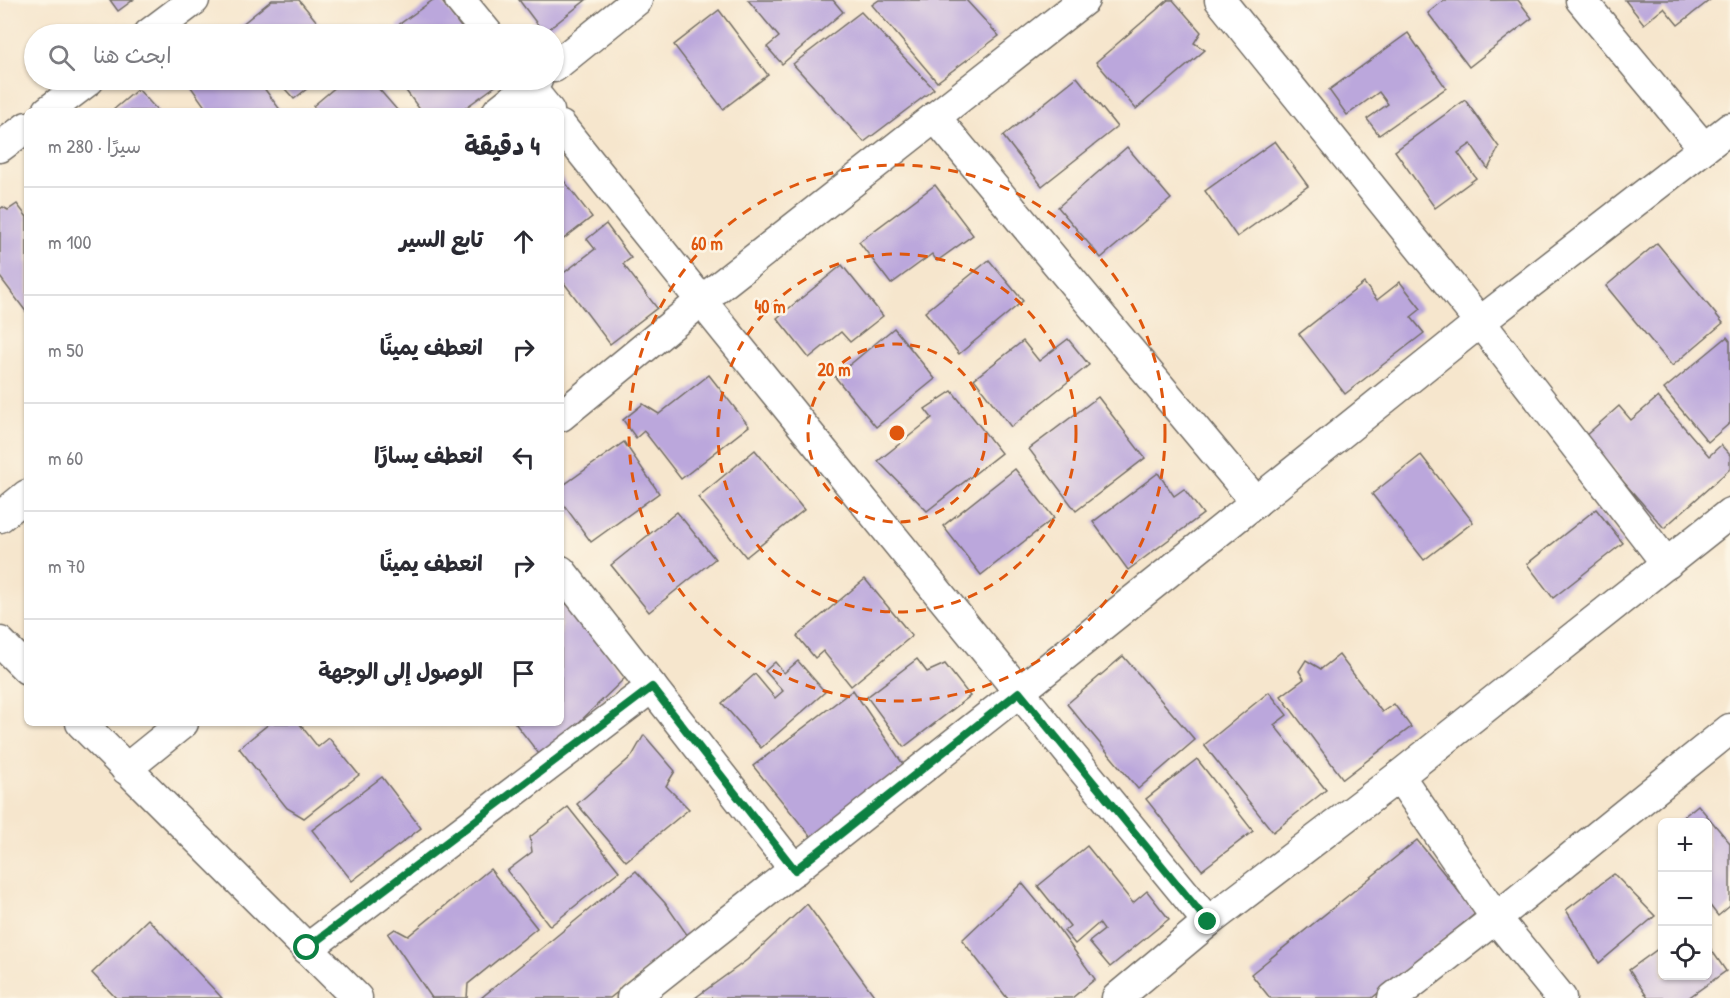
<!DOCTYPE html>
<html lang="ar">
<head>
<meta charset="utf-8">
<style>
	:root { --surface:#fff; --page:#f2f2f3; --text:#2b2b33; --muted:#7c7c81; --line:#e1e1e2 }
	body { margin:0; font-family:"Patrick Hand","Playpen Sans Arabic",sans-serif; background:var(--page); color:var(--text); direction:rtl }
	.controls { position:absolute; right:18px; bottom:18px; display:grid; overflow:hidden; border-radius:9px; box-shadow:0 2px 4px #0004 }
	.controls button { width:54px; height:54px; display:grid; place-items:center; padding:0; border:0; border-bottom:2px solid var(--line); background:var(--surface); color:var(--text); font:30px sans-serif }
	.stop { position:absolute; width:18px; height:18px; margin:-14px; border:4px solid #0b8043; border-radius:50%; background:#fff }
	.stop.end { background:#0b8043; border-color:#fff; box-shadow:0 2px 6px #0008 }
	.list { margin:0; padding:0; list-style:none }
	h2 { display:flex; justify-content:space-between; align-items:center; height:78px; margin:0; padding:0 24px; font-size:26px }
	h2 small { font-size:20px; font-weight:400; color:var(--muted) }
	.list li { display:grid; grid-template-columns:39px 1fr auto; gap:18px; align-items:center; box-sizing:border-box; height:108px; padding:0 24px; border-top:2px solid var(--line) }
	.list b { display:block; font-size:22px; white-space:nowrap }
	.list em { font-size:20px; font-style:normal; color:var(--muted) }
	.icon { flex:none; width:33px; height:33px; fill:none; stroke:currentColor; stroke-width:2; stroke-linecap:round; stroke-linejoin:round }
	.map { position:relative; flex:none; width:1730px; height:998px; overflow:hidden; direction:ltr }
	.search { position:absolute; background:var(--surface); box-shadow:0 2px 4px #0004; left:24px; top:24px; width:540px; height:66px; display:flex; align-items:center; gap:15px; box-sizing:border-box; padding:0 21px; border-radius:33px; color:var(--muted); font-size:22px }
	.panel { position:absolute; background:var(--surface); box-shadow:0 2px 4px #0004; left:24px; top:108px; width:540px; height:618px; border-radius:9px; direction:rtl }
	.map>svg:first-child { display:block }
</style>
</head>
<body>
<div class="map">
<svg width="1730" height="998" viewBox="0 0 1730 998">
	<rect width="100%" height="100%" fill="#fcf5e5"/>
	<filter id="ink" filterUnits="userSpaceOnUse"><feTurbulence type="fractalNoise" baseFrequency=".0167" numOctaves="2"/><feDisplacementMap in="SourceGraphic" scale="12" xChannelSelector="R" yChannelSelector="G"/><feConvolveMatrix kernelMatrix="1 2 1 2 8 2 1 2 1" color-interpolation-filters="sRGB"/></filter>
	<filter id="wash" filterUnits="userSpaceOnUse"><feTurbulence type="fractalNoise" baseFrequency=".008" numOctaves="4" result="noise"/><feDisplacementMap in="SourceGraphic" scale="24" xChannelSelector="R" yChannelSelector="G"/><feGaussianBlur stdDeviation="1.35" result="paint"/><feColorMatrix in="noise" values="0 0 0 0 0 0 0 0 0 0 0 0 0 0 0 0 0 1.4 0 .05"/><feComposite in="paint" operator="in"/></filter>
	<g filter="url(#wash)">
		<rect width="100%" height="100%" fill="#f6e6cd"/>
		<g id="blocks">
			<!-- building -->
			<g fill="#bba7dc">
				<polygon points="110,0 133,0 118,11"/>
				<polygon points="272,0 299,0 327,34 241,34 236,29"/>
				<polygon points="433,0 441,0 466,34 403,34 397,26"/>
				<polygon points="519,0 586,0 544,33"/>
				<polygon points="748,0 833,0 843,12 782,64 767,47 779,37"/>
				<polygon points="879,0 966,0 999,36 937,82 872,5"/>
				<polygon points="1168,0 1173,0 1201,32 1194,43 1205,50 1136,109 1096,62"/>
				<polygon points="1444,0 1518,0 1532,18 1469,67 1428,13"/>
				<polygon points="1625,0 1710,0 1678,25 1664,8 1644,24"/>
				<polygon points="719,10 768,75 723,109 674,45"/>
				<polygon points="861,12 934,89 864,142 793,64"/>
				<polygon points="1408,33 1446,88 1379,135 1367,119 1388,104 1379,92 1347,115 1329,90"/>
				<polygon points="1077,77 1117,127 1042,186 1003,136"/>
				<polygon points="186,80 258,80 281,111 208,111"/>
				<polygon points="277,80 318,80 294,99"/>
				<polygon points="344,80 371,80 398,111 317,111 313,106"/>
				<polygon points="398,80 499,80 501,82 461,111 421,111"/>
				<polygon points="138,89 158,111 112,111"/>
				<polygon points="1465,100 1499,147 1488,169 1471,144 1458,153 1476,178 1435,208 1395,151"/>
				<polygon points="1275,141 1308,186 1237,237 1205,191"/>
				<polygon points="1127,147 1171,199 1101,258 1058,207"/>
				<polygon points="561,177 592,217 561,241"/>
				<polygon points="935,185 973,235 937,261 932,254 891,284 859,242"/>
				<polygon points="17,204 27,217 27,313 0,277 0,209 3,207 8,210"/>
				<polygon points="606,224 631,258 623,264 657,308 610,344 561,279 561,275 595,249 587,239"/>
				<polygon points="1657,243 1723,323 1672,366 1606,286"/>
				<polygon points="989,260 1023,301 959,354 925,312"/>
				<polygon points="842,265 883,316 850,342 841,332 809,358 777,318"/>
				<polygon points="1400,282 1421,309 1411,317 1424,333 1345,394 1299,334 1364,283 1377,300"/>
				<polygon points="894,328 935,379 876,427 835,377"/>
				<polygon points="1727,337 1730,341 1730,423 1708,442 1664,389"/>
				<polygon points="1068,339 1089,365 1011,427 974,379 1023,341 1039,361"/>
				<polygon points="709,375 749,426 681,479 644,431 636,438 623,420 643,404 659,414"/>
				<polygon points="952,391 1001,453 927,511 878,461 932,418 925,409"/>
				<polygon points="1098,397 1145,458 1076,511 1029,449"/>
				<polygon points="1658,397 1709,456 1721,445 1730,455 1730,469 1664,528 1584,437 1619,406 1631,420"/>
				<polygon points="624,442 659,493 591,542 561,501 561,487"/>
				<polygon points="755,450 804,510 746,557 698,497"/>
				<polygon points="1421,455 1473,522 1424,560 1372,494"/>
				<polygon points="1015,469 1054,518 981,575 943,526"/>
				<polygon points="1158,473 1174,496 1184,489 1203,514 1128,570 1093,522"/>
				<polygon points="1596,509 1623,543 1553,598 1527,564"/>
				<polygon points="677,512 715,559 649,612 611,565"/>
				<polygon points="865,579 912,636 851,686 823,651 815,658 797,636"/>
				<polygon points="569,601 626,677 542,758 515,723 561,723 561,608"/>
				<polygon points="1339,655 1382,712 1394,704 1411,727 1343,779 1281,696 1304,679 1299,671 1306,660 1321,669"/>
				<polygon points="1123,656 1195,740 1138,789 1067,704"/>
				<polygon points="917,659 927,672 945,664 970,696 904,747 867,697"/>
				<polygon points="798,661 825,692 761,748 722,703 755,674 775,698 783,691 765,671 775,662 784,673"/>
				<polygon points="853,690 905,767 812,838 753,766"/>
				<polygon points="1269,692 1287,715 1274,725 1326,790 1273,832 1204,745"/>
				<polygon points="270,723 299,723 318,747 329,738 359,775 304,818 287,808 239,748"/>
				<polygon points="644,735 675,771 666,786 689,809 626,861 577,804 632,756"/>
				<polygon points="1197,759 1253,831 1202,870 1146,799"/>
				<polygon points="382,777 421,828 352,881 312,830"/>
				<polygon points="1698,805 1730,843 1730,906 1718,916 1708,903 1708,822 1677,822"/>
				<polygon points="568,807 619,871 550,926 507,871 532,852 530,837"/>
				<polygon points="1417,840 1476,913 1372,998 1270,998 1251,974"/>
				<polygon points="1087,846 1133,903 1147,891 1169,919 1110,967 1089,942 1104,930 1099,923 1075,944 1064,931 1070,926 1038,886"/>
				<polygon points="490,869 537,928 468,984 467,998 432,998 388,934 395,929 408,936"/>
				<polygon points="636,871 665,903 688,936 610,998 481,998"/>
				<polygon points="1614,874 1655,916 1599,963 1566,910"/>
				<polygon points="1022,883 1050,917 1095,979 1072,998 1007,998 962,940"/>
				<polygon points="807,904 876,998 695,998 747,960"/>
				<polygon points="148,919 222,998 116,998 92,973"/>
				<polygon points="1708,945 1726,971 1688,998 1648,998 1629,970 1662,946 1662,976 1708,976"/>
			</g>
		</g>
	</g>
	<g filter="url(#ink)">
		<use href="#blocks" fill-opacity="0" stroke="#726c64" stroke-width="1.5"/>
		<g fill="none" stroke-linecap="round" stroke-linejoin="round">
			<!-- minor casing -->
			<g stroke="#726c64" stroke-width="33">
				<g id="minor">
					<polyline points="460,0 488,34"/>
					<polyline points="1220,0 1480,322 1667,564"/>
					<polyline points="1581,0 1704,148"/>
					<polyline points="149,34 194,0"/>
					<polyline points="554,67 637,0"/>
					<polyline points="524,80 549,111"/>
					<polyline points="48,111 89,80"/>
					<polyline points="498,111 537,80"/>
					<polyline points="935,117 1256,502"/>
					<path d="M561,126C774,393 991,658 1208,922"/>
					<polyline points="0,147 27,127"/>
					<polyline points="561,416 701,301 1084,0"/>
					<polyline points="0,517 27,495"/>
					<polyline points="561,571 795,870"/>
					<polyline points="0,642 27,669"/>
					<polyline points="81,723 357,998"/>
					<polyline points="126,769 183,723"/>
					<polyline points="1399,776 1496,918 1561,998"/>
					<polyline points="307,949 652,687"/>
					<polyline points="632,998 1019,692 1480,322 1730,128"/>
					<polyline points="1117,998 1208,922 1399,776 1730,513"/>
					<polyline points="1393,998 1496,918 1730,729"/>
				</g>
			</g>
			<!-- minor -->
			<use href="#minor" stroke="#fff" stroke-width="30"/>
		</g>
	</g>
	<g fill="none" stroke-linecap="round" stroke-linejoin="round" filter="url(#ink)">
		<!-- route -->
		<polyline stroke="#0b8043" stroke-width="8" points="307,948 652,687 795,870 1019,692 1208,922"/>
	</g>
	<!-- distance rings -->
	<g fill="none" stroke="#df570e" stroke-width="3" stroke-dasharray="10 8">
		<circle cx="897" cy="433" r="89"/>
		<circle cx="897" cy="433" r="179"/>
		<circle cx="897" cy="433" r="268"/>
	</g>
	<circle cx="897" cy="433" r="9" fill="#df570e" stroke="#fcf5e5" stroke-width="3"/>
	<g font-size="18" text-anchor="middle" font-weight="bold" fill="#df570e" stroke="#fcf5e5" stroke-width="5" stroke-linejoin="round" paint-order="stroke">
		<text x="707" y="250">60 m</text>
		<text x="770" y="313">40 m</text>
		<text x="834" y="376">20 m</text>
	</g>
</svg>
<div class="controls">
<button>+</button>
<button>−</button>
<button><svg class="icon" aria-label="locate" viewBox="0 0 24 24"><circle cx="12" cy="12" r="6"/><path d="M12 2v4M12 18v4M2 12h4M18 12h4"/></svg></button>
</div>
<div class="stop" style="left:307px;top:948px"></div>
<div class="stop end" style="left:1208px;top:922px"></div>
<div class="search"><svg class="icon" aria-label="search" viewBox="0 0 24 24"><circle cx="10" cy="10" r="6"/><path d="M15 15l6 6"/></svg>ابحث هنا</div>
<section class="panel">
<h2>4 دقيقة<small>سيرًا · 280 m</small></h2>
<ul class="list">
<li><svg class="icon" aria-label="ahead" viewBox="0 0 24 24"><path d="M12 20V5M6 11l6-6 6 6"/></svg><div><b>تابع السير</b></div><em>100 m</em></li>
<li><svg class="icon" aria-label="right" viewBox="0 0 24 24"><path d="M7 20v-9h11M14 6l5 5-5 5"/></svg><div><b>انعطف يمينًا</b></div><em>50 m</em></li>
<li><svg class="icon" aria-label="left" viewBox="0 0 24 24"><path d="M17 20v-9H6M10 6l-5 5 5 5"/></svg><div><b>انعطف يسارًا</b></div><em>60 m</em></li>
<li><svg class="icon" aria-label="right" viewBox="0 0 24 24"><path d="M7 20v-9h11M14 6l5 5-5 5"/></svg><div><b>انعطف يمينًا</b></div><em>70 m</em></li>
<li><svg class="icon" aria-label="arrive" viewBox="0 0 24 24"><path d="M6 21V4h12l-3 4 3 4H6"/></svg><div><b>الوصول إلى الوجهة</b></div></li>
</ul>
</section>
</div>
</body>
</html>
